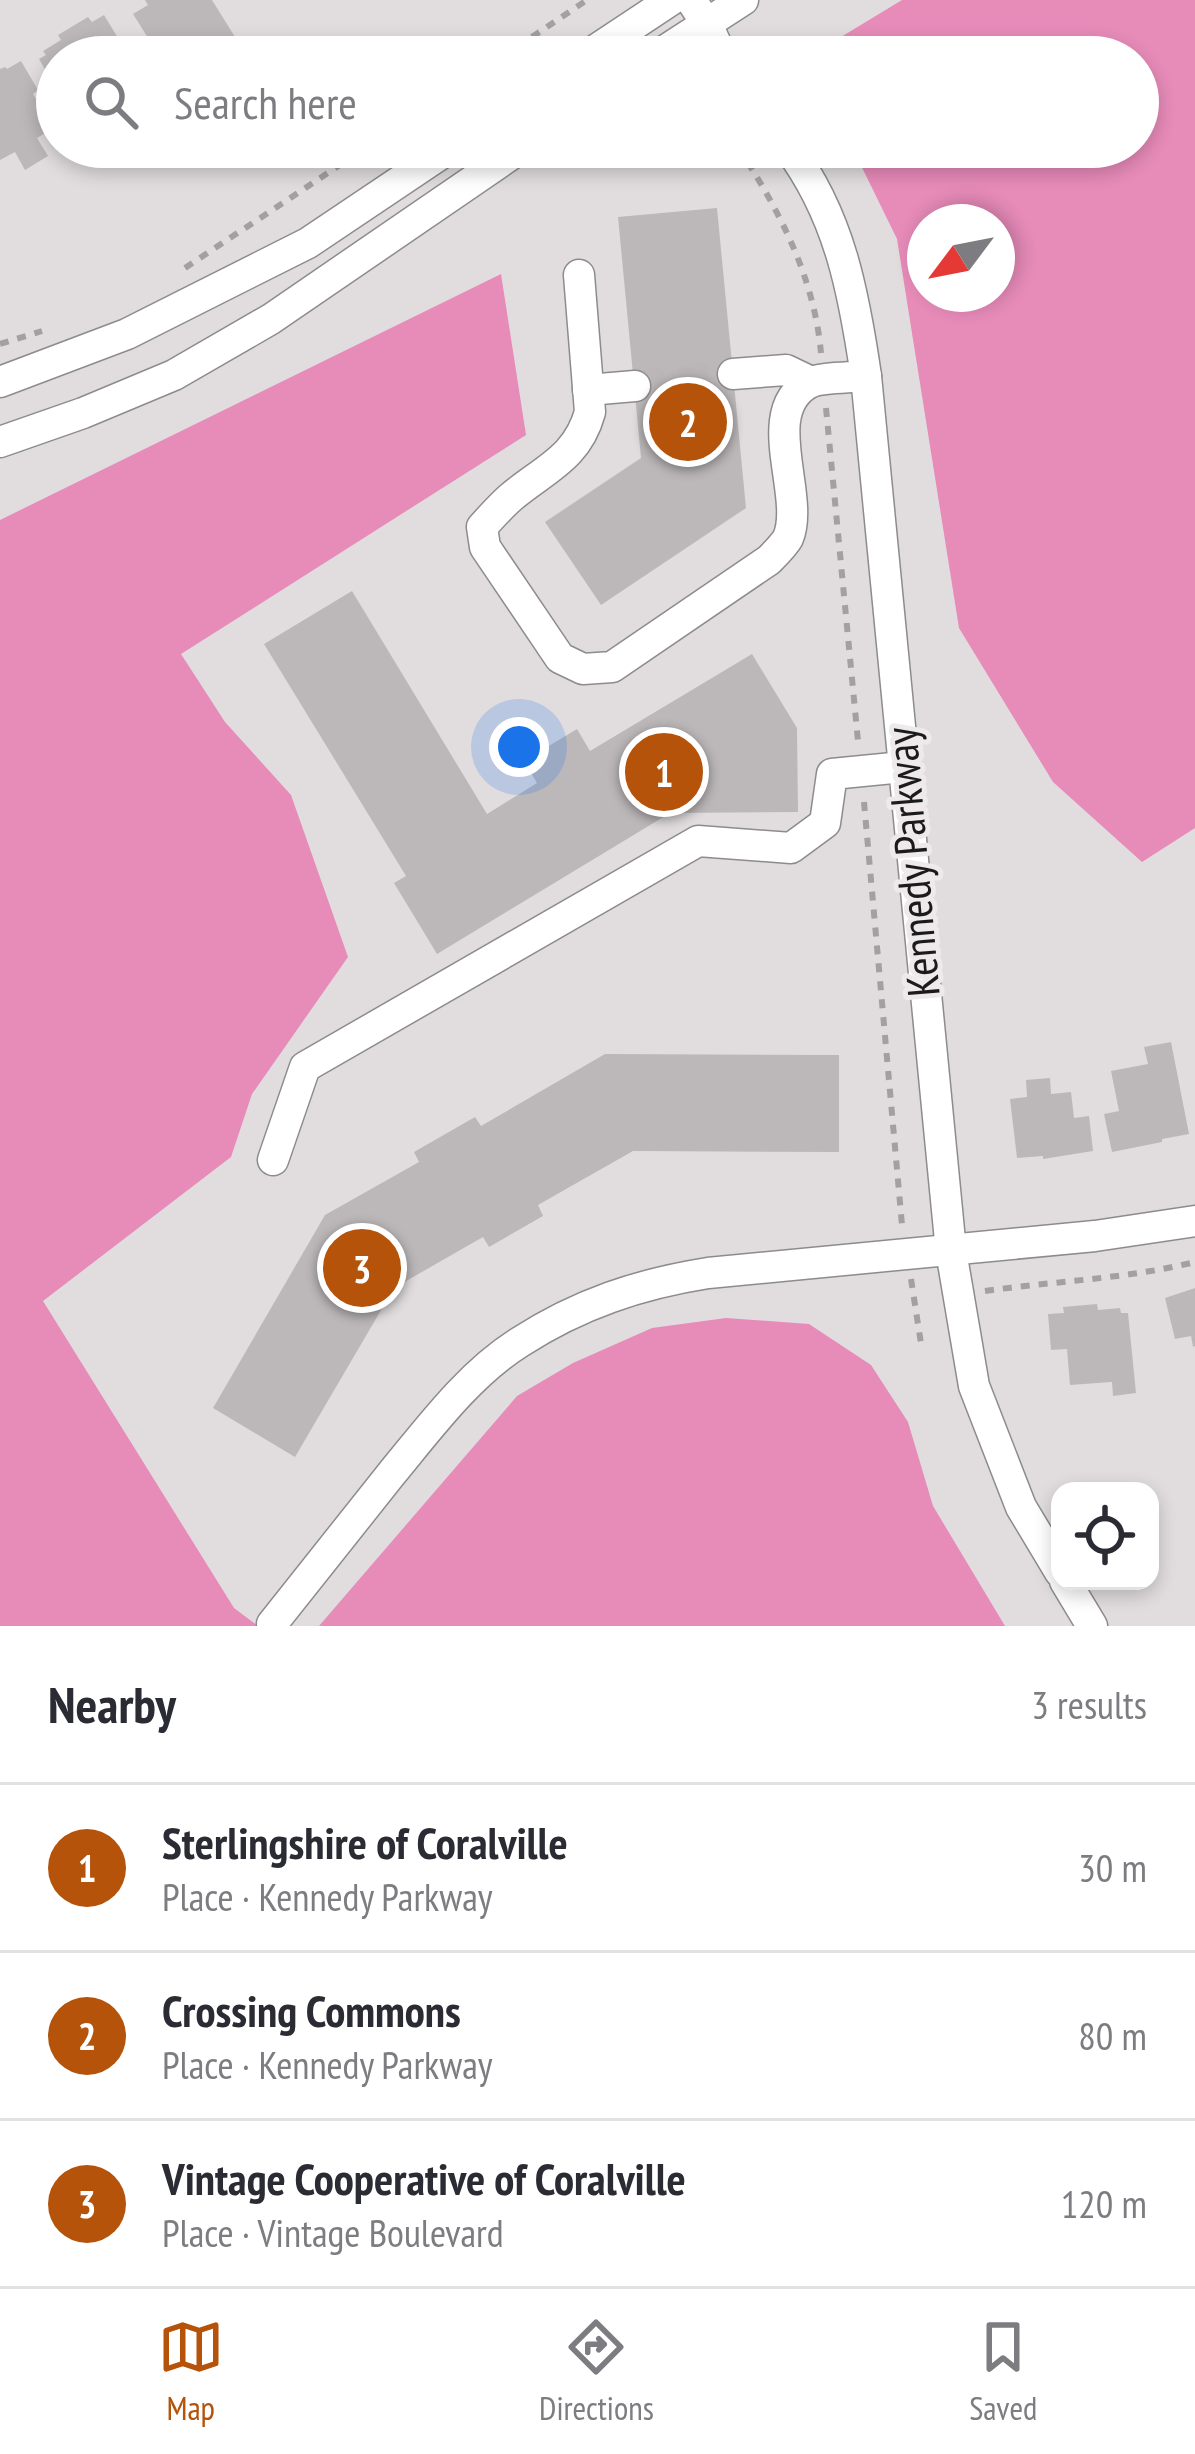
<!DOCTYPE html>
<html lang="en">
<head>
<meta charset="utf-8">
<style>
	:root { --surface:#fff; --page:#f2f2f3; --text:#2b2b33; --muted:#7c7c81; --line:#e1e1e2; --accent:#b45309 }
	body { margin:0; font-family:"PT Sans Narrow",sans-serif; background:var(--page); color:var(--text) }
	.controls { position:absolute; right:36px; bottom:36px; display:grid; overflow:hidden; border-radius:24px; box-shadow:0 6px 18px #0003 }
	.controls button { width:108px; height:108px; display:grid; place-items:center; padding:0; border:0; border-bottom:3px solid var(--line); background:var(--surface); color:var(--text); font:60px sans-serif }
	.compass { position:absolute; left:907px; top:204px; width:108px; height:108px; border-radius:50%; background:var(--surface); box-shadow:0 6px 18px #0003; rotate:238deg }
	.you { position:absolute; left:519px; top:747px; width:42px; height:42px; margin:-30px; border:9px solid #fff; border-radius:50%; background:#1a73e8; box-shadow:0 0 0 18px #1a73e833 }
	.badge { display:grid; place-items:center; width:78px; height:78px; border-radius:50%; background:var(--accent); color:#fff; font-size:39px; font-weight:700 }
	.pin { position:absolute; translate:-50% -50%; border:6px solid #fff; box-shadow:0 3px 12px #0006 }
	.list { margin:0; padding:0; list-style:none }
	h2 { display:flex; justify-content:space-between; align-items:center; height:156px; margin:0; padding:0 48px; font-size:51px }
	h2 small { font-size:39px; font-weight:400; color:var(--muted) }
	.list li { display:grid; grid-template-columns:78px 1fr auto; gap:36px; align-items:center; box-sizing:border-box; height:168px; padding:0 48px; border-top:3px solid var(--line) }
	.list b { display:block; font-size:45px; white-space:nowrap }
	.list p { margin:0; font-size:39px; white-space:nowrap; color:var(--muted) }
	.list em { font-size:39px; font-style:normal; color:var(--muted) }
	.icon { flex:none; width:66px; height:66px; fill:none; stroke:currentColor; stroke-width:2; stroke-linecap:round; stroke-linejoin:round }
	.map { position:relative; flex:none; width:1195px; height:1626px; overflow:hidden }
	.search { position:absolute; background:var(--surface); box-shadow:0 6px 18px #0003; left:36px; right:36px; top:36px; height:132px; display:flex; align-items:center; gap:30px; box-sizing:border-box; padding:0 42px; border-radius:66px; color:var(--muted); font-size:45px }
	.sheet { height:660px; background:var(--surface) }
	nav { display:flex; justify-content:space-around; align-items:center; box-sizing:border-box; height:168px; border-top:3px solid var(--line); background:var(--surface); font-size:33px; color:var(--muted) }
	nav a { display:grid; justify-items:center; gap:6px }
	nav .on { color:var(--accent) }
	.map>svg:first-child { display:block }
</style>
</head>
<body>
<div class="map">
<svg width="1195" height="1626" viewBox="0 0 1195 1626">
	<rect width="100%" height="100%" fill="#e1dddf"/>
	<!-- forest -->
	<g fill="#e78bb9" fill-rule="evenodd">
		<path d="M902,0H1195V828L1142,862L1053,782L959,628L897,239L852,147H1138V57H808ZM997,222V294H925V222Z"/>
		<polygon points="501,274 526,435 181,654 225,722 291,795 348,957 252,1094 231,1157 43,1301 234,1608 258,1626 0,1626 0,520"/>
		<polygon points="726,1318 809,1324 871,1365 908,1422 933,1506 1005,1626 319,1626 517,1396 573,1363 652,1328"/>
	</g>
	<!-- building -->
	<g fill="#bcb8ba">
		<polygon points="145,0 212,0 235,37 216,48 222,57 160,57 133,14 148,5"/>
		<polygon points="104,15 123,46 108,54 110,57 57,57 57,90 39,59 46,55 43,51 61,40 58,35 88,17 92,22"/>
		<polygon points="21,61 38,90 33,94 53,128 37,138 48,156 25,170 15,152 0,160 0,69 5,67 7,69"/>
		<polygon points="717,208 746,508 601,605 545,522 641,458 618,217"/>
		<polygon points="352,591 487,814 537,783 524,761 577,729 590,751 752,654 797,728 798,812 670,813 437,954 394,883 406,876 264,644"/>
		<polygon points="1171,1042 1189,1134 1162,1139 1162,1142 1112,1152 1104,1114 1119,1111 1111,1071 1148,1064 1144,1047"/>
		<polygon points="605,1054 839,1055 839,1152 633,1151 538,1205 543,1216 489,1247 483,1237 394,1288 295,1457 213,1408 325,1215 419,1162 414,1152 475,1117 481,1126"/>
		<polygon points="1050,1078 1051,1094 1071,1092 1074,1118 1089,1116 1093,1151 1043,1159 1043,1156 1017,1158 1010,1099 1027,1097 1026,1080"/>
		<polygon points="1195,1288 1195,1346 1193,1347 1191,1336 1175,1339 1165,1298"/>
		<polygon points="1097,1304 1098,1310 1120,1308 1121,1313 1128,1313 1136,1393 1113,1396 1112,1382 1070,1385 1067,1349 1051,1350 1048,1314 1064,1313 1063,1307"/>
	</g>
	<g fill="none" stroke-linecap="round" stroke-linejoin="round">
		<!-- minor-tunnel -->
		<polyline stroke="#bab6b8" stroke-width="30" stroke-dasharray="30 15" stroke-linecap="butt" points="635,386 733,374"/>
		<!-- minor casing -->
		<g stroke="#8e8b8c" stroke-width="33">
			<g id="minor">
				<polyline points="691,0 707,24 722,57"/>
				<polyline points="585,57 671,0"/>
				<polyline points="655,57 743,0"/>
				<path d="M788,147C840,216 854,294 866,376L951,1251L974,1386L1021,1507L1060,1572"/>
				<path d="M579,275L590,412C577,459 544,469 510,498C500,507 491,517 482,527L485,547L560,658L583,669L612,667L769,560C775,554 784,545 788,538C806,495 757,412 809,383C821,377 852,378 866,376"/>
				<polyline points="733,374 786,370 811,382"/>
				<polyline points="0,382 127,334 308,243 451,147"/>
				<polyline points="588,390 635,386"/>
				<polyline points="0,442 83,413 174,375 271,319 522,147"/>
				<polyline points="273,1160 305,1067 698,841 791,848 825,823 832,774 903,767"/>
				<polyline points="1065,1581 1092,1626"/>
				<path d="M272,1624C312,1573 352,1523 392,1473C430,1427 469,1374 520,1342C579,1304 639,1284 708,1273L1095,1236L1195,1221"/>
			</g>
		</g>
		<!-- path -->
		<g stroke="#a3a0a2" stroke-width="6" stroke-dasharray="9 9" stroke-linecap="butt">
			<polyline points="750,54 773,40"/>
			<polyline points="502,57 587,0"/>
			<path d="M738,147C779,210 814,276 821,353"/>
			<polyline points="185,268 367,147"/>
			<polyline points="0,344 42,331"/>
			<polyline points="826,408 858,741"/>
			<polyline points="864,802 902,1225"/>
			<polyline points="911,1279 922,1350"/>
			<path d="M985,1291C1055,1281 1126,1279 1195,1262"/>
		</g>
		<!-- minor -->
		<use href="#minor" stroke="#fff" stroke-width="30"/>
	</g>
	<g text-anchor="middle" stroke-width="10" stroke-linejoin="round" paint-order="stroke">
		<!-- street labels -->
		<g font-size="45" fill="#1c1b1c" stroke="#eeeaec">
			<text transform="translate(912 862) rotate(-95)" y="16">Kennedy Parkway</text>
		</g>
	</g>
</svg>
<div class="controls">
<button><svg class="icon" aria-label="locate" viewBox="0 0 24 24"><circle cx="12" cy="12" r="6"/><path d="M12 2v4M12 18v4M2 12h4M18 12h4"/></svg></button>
</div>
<svg class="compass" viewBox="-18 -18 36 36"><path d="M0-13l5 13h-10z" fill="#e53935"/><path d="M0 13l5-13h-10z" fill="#7c7c81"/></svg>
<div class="you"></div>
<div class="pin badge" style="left:664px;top:772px">1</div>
<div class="pin badge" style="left:688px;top:422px">2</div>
<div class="pin badge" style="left:362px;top:1268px">3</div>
<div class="search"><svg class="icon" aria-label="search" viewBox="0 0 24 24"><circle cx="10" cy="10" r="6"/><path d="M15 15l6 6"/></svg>Search here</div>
</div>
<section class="sheet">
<h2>Nearby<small>3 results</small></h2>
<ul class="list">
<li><span class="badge">1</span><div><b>Sterlingshire of Coralville</b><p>Place · Kennedy Parkway</p></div><em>30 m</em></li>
<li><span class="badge">2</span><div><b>Crossing Commons</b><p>Place · Kennedy Parkway</p></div><em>80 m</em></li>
<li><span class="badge">3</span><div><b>Vintage Cooperative of Coralville</b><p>Place · Vintage Boulevard</p></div><em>120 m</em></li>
</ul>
</section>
<nav>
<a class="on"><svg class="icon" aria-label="map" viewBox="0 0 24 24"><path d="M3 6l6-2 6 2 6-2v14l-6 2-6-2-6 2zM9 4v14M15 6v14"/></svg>Map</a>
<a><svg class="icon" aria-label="directions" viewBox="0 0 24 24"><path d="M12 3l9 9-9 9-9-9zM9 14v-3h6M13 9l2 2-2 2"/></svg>Directions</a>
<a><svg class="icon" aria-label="saved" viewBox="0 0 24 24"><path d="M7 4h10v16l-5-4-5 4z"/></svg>Saved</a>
</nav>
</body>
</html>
